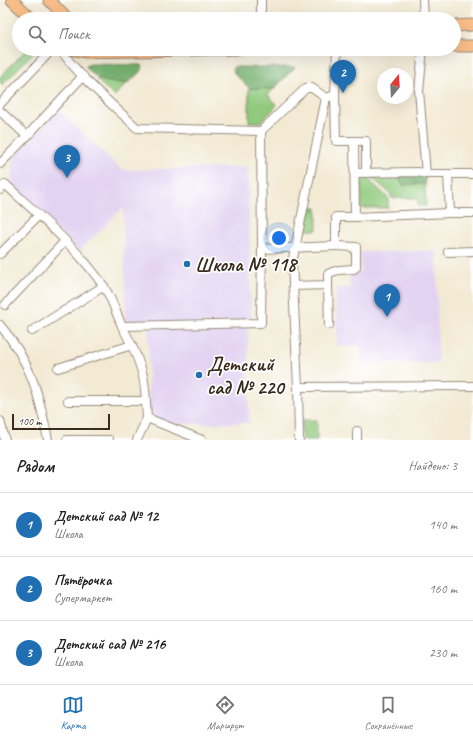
<!DOCTYPE html>
<html lang="ru">
<head>
<meta charset="utf-8">
<style>
	:root { --surface:#fff; --page:#f6f6f6; --text:#222; --muted:#767676; --line:#e0e0e0; --accent:#1f6fb2 }
	body { margin:0; font-family:Caveat,sans-serif; background:var(--page); color:var(--text) }
	.compass { position:absolute; left:377px; top:68px; width:36px; height:36px; border-radius:50%; background:var(--surface); box-shadow:0 4px 16px #0002; rotate:18deg }
	.scale { position:absolute; left:12px; bottom:10px; width:98px; box-sizing:border-box; padding-left:4px; border:2px solid #3b2a1e; border-top:0; font-size:11px; line-height:14px; white-space:nowrap; color:#3b2a1e; -webkit-text-stroke:3px #fff; paint-order:stroke }
	.you { position:absolute; left:279px; top:238px; width:14px; height:14px; margin:-10px; border:3px solid #fff; border-radius:50%; background:#1a73e8; box-shadow:0 0 0 6px #1a73e833 }
	.badge { display:grid; place-items:center; width:26px; height:26px; border-radius:50%; background:var(--accent); color:#fff; font-size:13px; font-weight:700 }
	.pin { position:absolute; translate:-50% -33px; filter:drop-shadow(0 1px 2px #0008) }
	.pin::after { content:''; position:absolute; top:21px; width:14px; height:12px; background:inherit; clip-path:polygon(0 0,100% 0,50% 100%) }
	.list { margin:0; padding:0; list-style:none }
	h2 { display:flex; justify-content:space-between; align-items:center; height:52px; margin:0; padding:0 16px; font-size:17px }
	h2 small { font-size:13px; font-weight:400; color:var(--muted) }
	.list li { display:grid; grid-template-columns:26px 1fr auto; gap:12px; align-items:center; box-sizing:border-box; height:64px; padding:0 16px; border-top:1px solid var(--line) }
	.list b { display:block; font-size:15px; white-space:nowrap }
	.list p { margin:0; font-size:13px; white-space:nowrap; color:var(--muted) }
	.list em { font-size:13px; font-style:normal; color:var(--muted) }
	.icon { flex:none; width:22px; height:22px; fill:none; stroke:currentColor; stroke-width:2; stroke-linecap:round; stroke-linejoin:round }
	.map { position:relative; flex:none; width:473px; height:440px; overflow:hidden }
	.search { position:absolute; background:var(--surface); box-shadow:0 4px 16px #0002; left:12px; right:12px; top:12px; height:44px; display:flex; align-items:center; gap:10px; box-sizing:border-box; padding:0 14px; border-radius:22px; color:var(--muted); font-size:15px }
	.sheet { height:244px; background:var(--surface) }
	nav { display:flex; justify-content:space-around; align-items:center; box-sizing:border-box; height:56px; border-top:1px solid var(--line); background:var(--surface); font-size:11px; color:var(--muted) }
	nav a { display:grid; justify-items:center; gap:2px }
	nav .on { color:var(--accent) }
	.map>svg:first-child { display:block }
</style>
</head>
<body>
<div class="map">
<svg width="473" height="440" viewBox="0 0 473 440">
	<rect width="100%" height="100%" fill="#fff"/>
	<filter id="ink" filterUnits="userSpaceOnUse"><feTurbulence type="fractalNoise" baseFrequency=".025" numOctaves="2"/><feDisplacementMap in="SourceGraphic" scale="8" xChannelSelector="R" yChannelSelector="G"/><feConvolveMatrix kernelMatrix="1 2 1 2 8 2 1 2 1" color-interpolation-filters="sRGB"/></filter>
	<filter id="wash" filterUnits="userSpaceOnUse"><feTurbulence type="fractalNoise" baseFrequency=".012" numOctaves="4" result="noise"/><feDisplacementMap in="SourceGraphic" scale="16" xChannelSelector="R" yChannelSelector="G"/><feGaussianBlur stdDeviation="0.9" result="paint"/><feColorMatrix in="noise" values="0 0 0 0 0 0 0 0 0 0 0 0 0 0 0 0 0 1.4 0 .05"/><feComposite in="paint" operator="in"/></filter>
	<g filter="url(#wash)">
		<rect width="100%" height="100%" fill="#f3ead4"/>
		<!-- built -->
		<g fill="#e3d3f2">
			<polygon points="58,110 122,170 248,167 251,322 126,324 123,208 79,251 11,186 13,157"/>
			<polygon points="437,251 438,363 361,363 360,346 337,346 336,288 350,288 350,272 361,272 360,252"/>
			<polygon points="248,326 249,423 149,424 148,327"/>
		</g>
		<!-- green -->
		<g fill="#91ca7e" stroke="#667a4e">
			<polygon points="27,49 34,49 36,50 2,85 0,82 0,77"/>
			<polygon points="96,79 110,82 128,83 114,96"/>
			<polygon points="249,88 274,89 268,95 277,105 261,122 249,122"/>
			<polygon points="398,176 403,185 425,184 426,206 418,206 417,198 391,198 391,194 371,177"/>
			<polygon points="361,177 366,177 388,198 388,208 361,208"/>
			<polygon points="311,208 317,208 317,230 305,230"/>
			<rect x="302" y="420" width="15" height="20"/>
		</g>
		<!-- forest -->
		<g fill="#74ae6d" stroke="#586c46">
			<path d="M91,64L141,65L143,66L142,70L128,83C108,82 100,84 86,67L87,65Z"/>
			<polygon points="233,67 295,67 274,89 249,88 234,73"/>
			<polygon points="398,176 425,176 425,184 403,185"/>
		</g>
	</g>
	<g filter="url(#ink)">
		<g fill="none" stroke-linecap="round" stroke-linejoin="round">
			<!-- minor casing -->
			<g stroke="#978a79" stroke-width="10">
				<g id="minor">
					<polyline points="261,0 261,19"/>
					<polyline points="423,0 424,19"/>
					<path d="M60,49C81,79 111,103 137,128L261,131L306,88H312L326,98"/>
					<polyline points="423,49 419,91 426,174"/>
					<polyline points="335,95 336,141 366,141 366,172"/>
					<polyline points="0,104 46,56 51,49"/>
					<polyline points="0,111 27,136 0,164"/>
					<polyline points="261,131 262,249"/>
					<polyline points="27,136 83,76"/>
					<polyline points="354,141 355,217 450,213"/>
					<polyline points="355,173 418,172 426,174 473,174"/>
					<polyline points="448,174 450,213 473,213"/>
					<path d="M0,190L5,184C38,215 79,249 104,287C113,300 116,314 123,328C131,343 139,359 143,376C146,389 146,404 147,418L202,440"/>
					<polyline points="448,252 473,251"/>
					<polyline points="0,254 39,215"/>
					<polyline points="328,285 329,325"/>
					<polyline points="293,286 328,285 328,274 332,272 339,270 354,269 356,267 356,247 336,246"/>
					<polyline points="5,305 65,241"/>
					<path d="M0,325C31,362 39,394 48,440"/>
					<polyline points="122,326 261,323 262,249 336,246 336,217 355,217"/>
					<polyline points="32,331 104,286"/>
					<polyline points="58,368 132,345"/>
					<polyline points="298,387 473,386"/>
					<polyline points="68,401 146,401"/>
					<polyline points="0,421 5,440"/>
					<polyline points="357,431 357,440"/>
					<polyline points="67,440 109,440"/>
					<polyline points="137,440 147,418"/>
					<polyline points="299,440 298,387 292,263 326,98 335,95 337,49"/>
				</g>
			</g>
			<!-- major casing -->
			<g stroke="#978a79" stroke-width="13">
				<g id="major">
					<polyline points="12,0 32,19"/>
					<polyline points="49,0 67,19"/>
					<polyline points="454,26 473,25"/>
					<polyline points="454,46 473,46"/>
					<polyline points="70,49 86,52 237,49"/>
				</g>
			</g>
			<!-- minor -->
			<use href="#minor" stroke="#fff" stroke-width="8"/>
			<!-- major -->
			<use href="#major" stroke="#f8bd88" stroke-width="11"/>
		</g>
	</g>
	<!-- markers -->
	<g fill="#1f6fb2" stroke="#fff" stroke-width="1.5">
		<circle cx="187" cy="264" r="4"/>
		<circle cx="199" cy="375" r="4"/>
	</g>
	<g text-anchor="middle" stroke-width="3.5" stroke-linejoin="round" paint-order="stroke">
		<!-- poi labels -->
		<g font-size="20" font-weight="bold" fill="#3b2a1e" stroke="#fff" text-anchor="start">
			<text x="195" y="271">Школа № 118</text>
			<text x="207" y="371">Детский<tspan x="207" dy="23">сад № 220</tspan></text>
		</g>
	</g>
</svg>
<svg class="compass" viewBox="-18 -18 36 36"><path d="M0-13l5 13h-10z" fill="#e53935"/><path d="M0 13l5-13h-10z" fill="#767676"/></svg>
<div class="scale">100 m</div>
<div class="you"></div>
<div class="pin badge" style="left:387px;top:317px">1</div>
<div class="pin badge" style="left:343px;top:93px">2</div>
<div class="pin badge" style="left:67px;top:178px">3</div>
<div class="search"><svg class="icon" aria-label="search" viewBox="0 0 24 24"><circle cx="10" cy="10" r="6"/><path d="M15 15l6 6"/></svg>Поиск</div>
</div>
<section class="sheet">
<h2>Рядом<small>Найдено: 3</small></h2>
<ul class="list">
<li><span class="badge">1</span><div><b>Детский сад № 12</b><p>Школа</p></div><em>140 m</em></li>
<li><span class="badge">2</span><div><b>Пятёрочка</b><p>Супермаркет</p></div><em>160 m</em></li>
<li><span class="badge">3</span><div><b>Детский сад № 216</b><p>Школа</p></div><em>230 m</em></li>
</ul>
</section>
<nav>
<a class="on"><svg class="icon" aria-label="map" viewBox="0 0 24 24"><path d="M3 6l6-2 6 2 6-2v14l-6 2-6-2-6 2zM9 4v14M15 6v14"/></svg>Карта</a>
<a><svg class="icon" aria-label="directions" viewBox="0 0 24 24"><path d="M12 3l9 9-9 9-9-9zM9 14v-3h6M13 9l2 2-2 2"/></svg>Маршрут</a>
<a><svg class="icon" aria-label="saved" viewBox="0 0 24 24"><path d="M7 4h10v16l-5-4-5 4z"/></svg>Сохранённые</a>
</nav>
</body>
</html>
